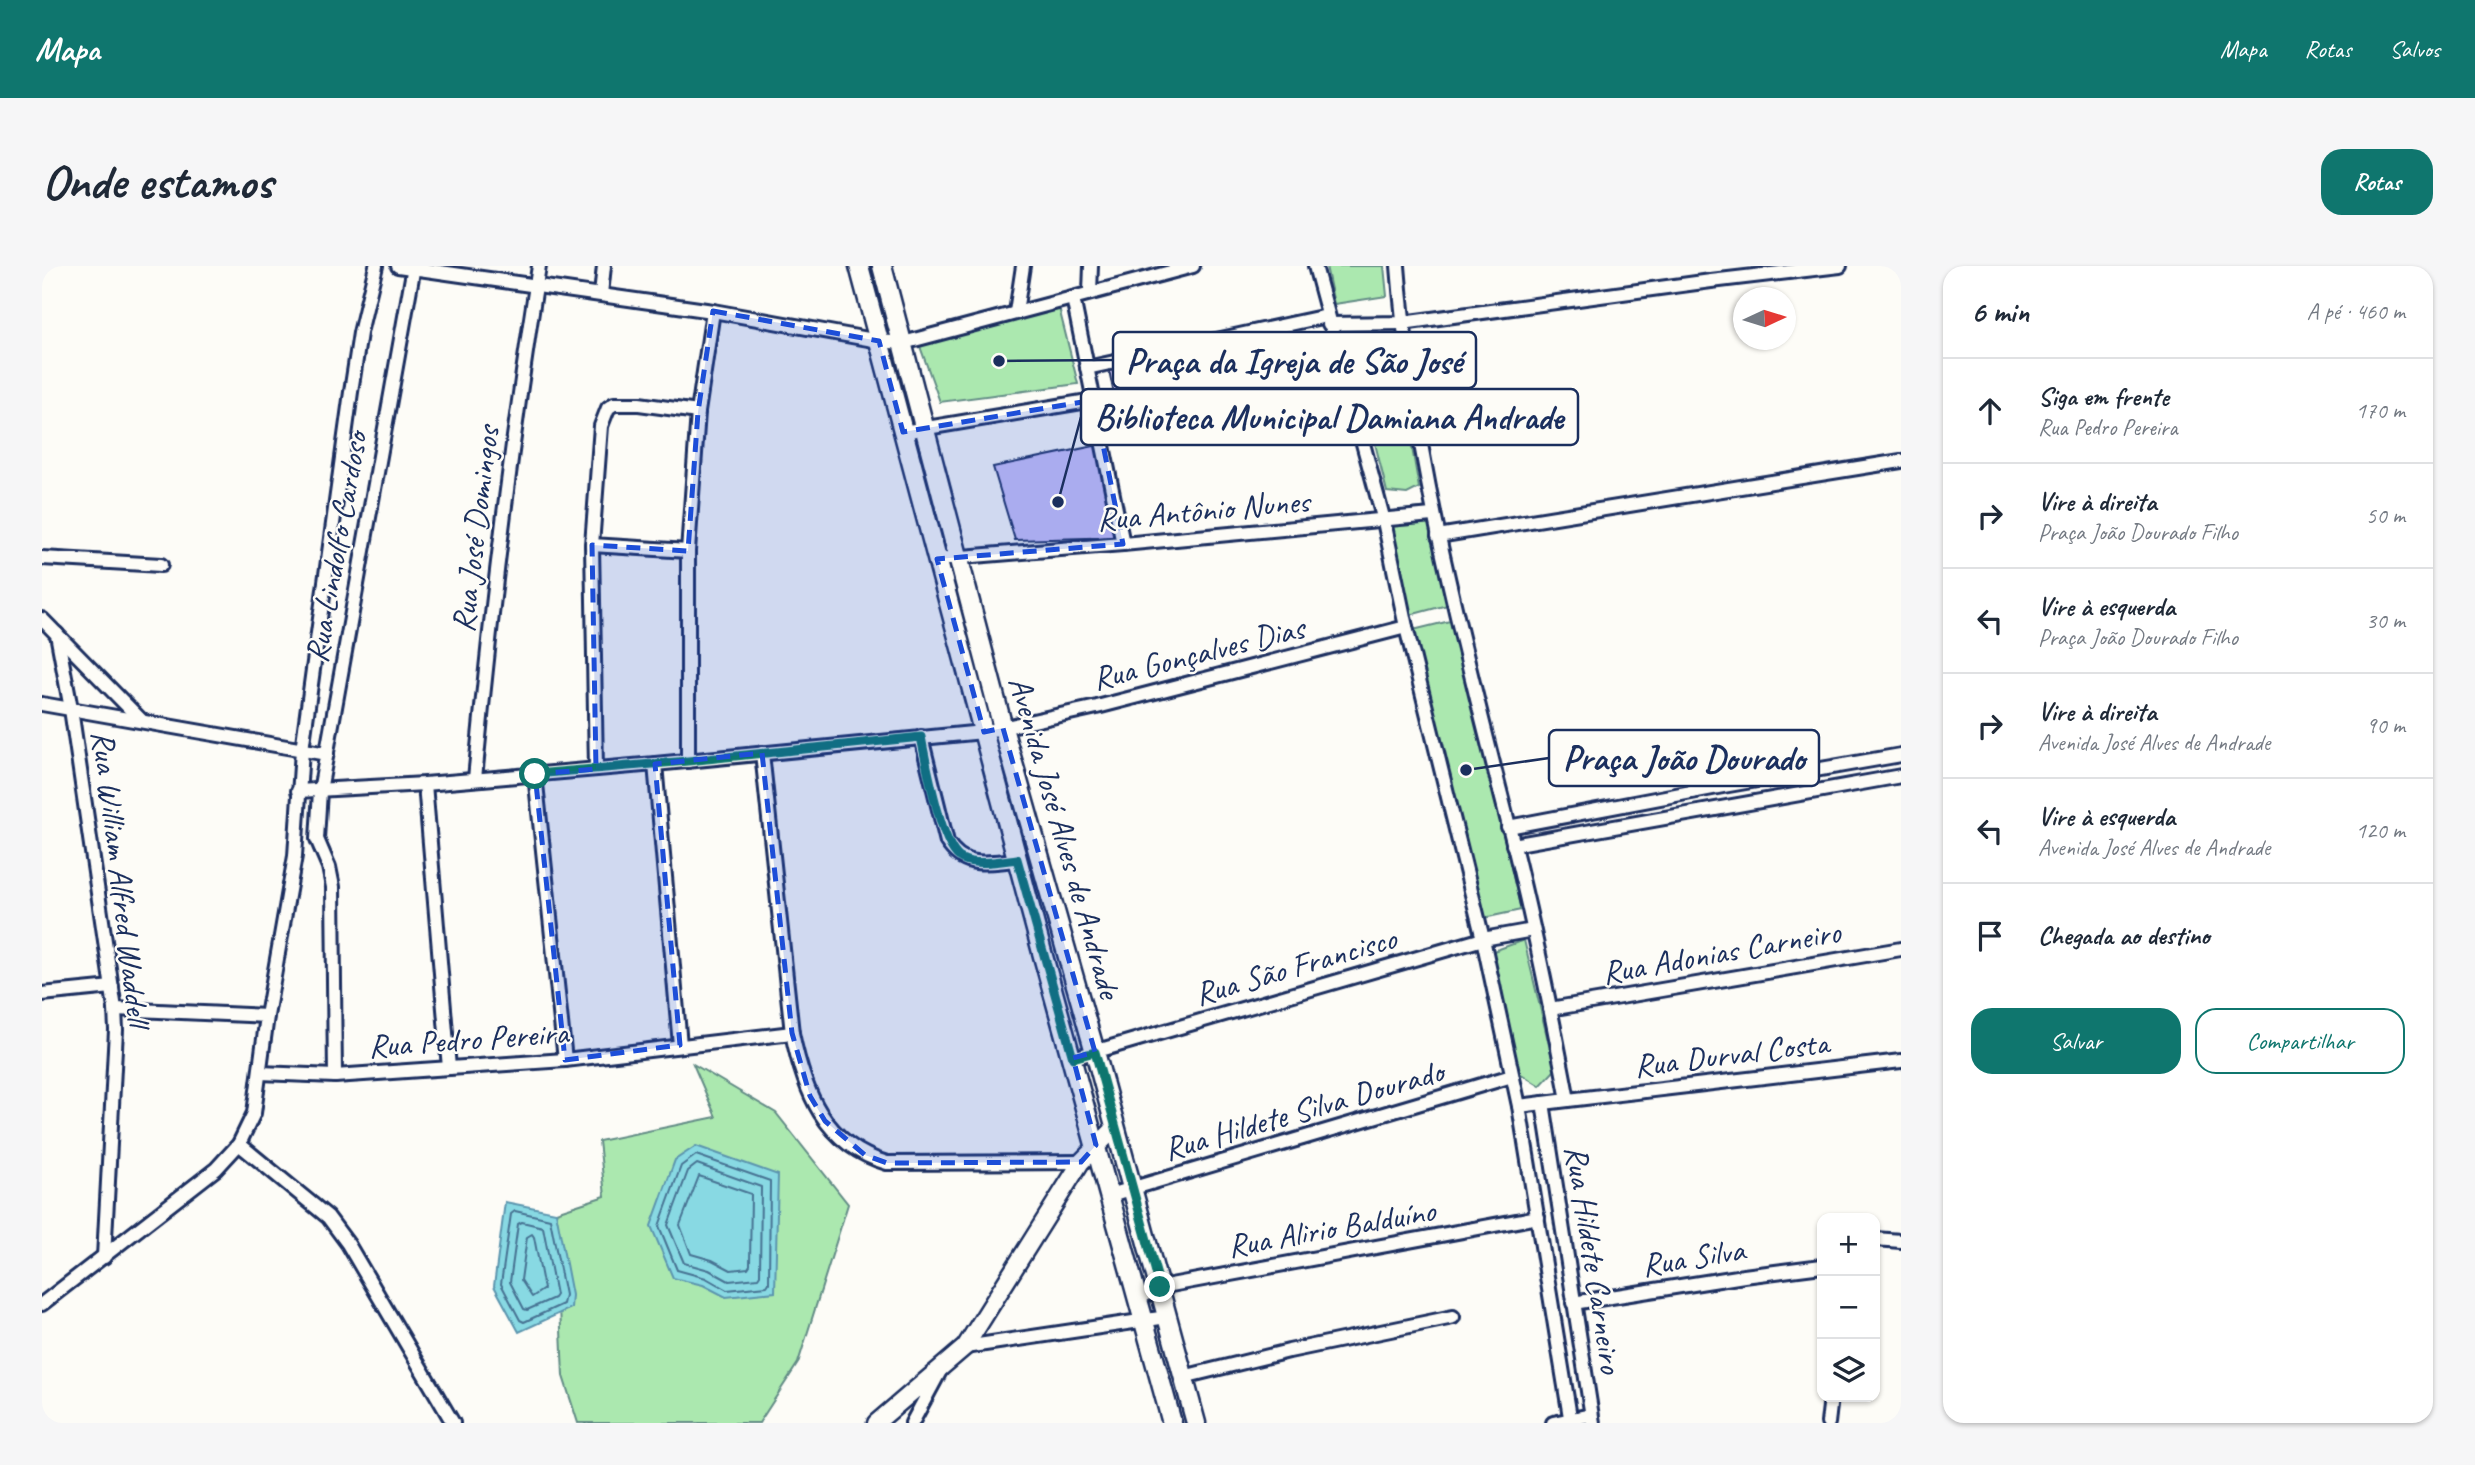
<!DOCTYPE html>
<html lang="pt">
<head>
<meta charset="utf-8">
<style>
	:root { --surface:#fff; --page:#f6f6f7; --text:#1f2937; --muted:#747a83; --line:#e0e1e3; --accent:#0f766e }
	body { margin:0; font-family:Caveat,sans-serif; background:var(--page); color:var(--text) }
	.controls { position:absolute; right:21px; bottom:21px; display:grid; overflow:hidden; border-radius:14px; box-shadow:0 2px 5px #0004 }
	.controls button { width:63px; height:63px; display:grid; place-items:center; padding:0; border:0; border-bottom:2px solid var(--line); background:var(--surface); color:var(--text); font:35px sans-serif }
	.compass { position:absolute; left:1691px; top:21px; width:63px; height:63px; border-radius:50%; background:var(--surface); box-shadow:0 2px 5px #0004; rotate:86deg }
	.stop { position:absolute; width:21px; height:21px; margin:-16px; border:5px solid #0f766e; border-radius:50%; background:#fff }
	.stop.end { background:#0f766e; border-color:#fff; box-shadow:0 2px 7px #0008 }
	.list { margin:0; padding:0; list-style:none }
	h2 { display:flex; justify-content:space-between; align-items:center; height:91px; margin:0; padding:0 28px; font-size:30px }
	h2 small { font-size:23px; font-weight:400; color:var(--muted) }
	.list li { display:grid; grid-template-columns:46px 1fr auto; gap:21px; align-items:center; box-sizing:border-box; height:105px; padding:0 28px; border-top:2px solid var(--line) }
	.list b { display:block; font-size:26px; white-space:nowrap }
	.list p { margin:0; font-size:23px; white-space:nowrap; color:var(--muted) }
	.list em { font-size:23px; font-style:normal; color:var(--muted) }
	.actions { display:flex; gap:14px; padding:21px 28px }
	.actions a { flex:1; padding:16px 0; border:2px solid var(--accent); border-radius:21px; text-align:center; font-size:24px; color:var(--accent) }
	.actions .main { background:var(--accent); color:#fff }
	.icon { flex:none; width:38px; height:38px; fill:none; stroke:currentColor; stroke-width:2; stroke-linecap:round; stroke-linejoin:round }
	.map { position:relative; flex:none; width:1859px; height:1157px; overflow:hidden; border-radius:21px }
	header { display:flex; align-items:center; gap:42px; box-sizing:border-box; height:98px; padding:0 35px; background:var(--accent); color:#fff }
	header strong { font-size:33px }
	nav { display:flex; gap:38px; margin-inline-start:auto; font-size:24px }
	.intro { display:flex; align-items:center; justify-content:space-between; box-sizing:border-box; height:168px; padding:0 42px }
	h1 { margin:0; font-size:49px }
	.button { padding:18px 32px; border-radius:21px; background:var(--accent); color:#fff; font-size:24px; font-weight:700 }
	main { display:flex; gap:42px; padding:0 42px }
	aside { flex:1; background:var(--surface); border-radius:21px; box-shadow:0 2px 5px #0004 }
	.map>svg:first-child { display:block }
</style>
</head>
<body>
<header>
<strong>Mapa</strong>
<nav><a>Mapa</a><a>Rotas</a><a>Salvos</a></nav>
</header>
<div class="intro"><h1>Onde estamos</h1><a class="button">Rotas</a></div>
<main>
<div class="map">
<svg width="1859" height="1157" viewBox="0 0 1859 1157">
	<rect width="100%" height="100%" fill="#fdfcf7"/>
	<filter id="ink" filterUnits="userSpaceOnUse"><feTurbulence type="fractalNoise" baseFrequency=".0143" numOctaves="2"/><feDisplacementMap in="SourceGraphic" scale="14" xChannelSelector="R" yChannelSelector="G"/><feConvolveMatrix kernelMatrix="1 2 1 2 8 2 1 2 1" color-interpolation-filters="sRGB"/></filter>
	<g filter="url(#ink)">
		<!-- green -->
		<g fill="#abe8af" stroke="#638c86" stroke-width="2">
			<polygon points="1284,0 1342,0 1345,30 1292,38"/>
			<polygon points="1016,38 1036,118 898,136 875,72"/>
			<polygon points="1351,72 1377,222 1365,228 1345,226 1310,84"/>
			<polygon points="1387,241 1409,338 1364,350 1337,247"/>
			<polygon points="1412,354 1479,644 1437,653 1367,365"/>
			<polygon points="1482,674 1513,804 1498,820 1476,806 1446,687"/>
			<polygon points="651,798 734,847 806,938 756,1097 717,1157 536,1157 521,1110 514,946 563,930 557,875 674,851"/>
		</g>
		<!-- water -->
		<g fill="#88d9e3" stroke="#5c95ae" stroke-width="2">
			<polygon points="654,880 736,909 733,1026 684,1031 661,1019 631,1012 609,960 633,894"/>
			<polygon points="463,936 514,946 530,1029 529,1042 477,1066 452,1020"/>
		</g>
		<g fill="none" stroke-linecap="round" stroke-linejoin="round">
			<!-- shore -->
			<g stroke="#477393" stroke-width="2">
				<polygon points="654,889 728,915 727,1017 725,1020 685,1024 664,1012 635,1004 617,960 639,900"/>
				<polygon points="655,898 719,921 718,1009 716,1012 687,1015 667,1004 642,997 626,959 646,905"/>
				<polygon points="657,910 709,928 708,999 706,1002 689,1004 670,994 649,988 638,959"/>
				<polygon points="473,945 508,953 523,1029 521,1038 482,1056 478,1054 459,1018 469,948"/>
				<polygon points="480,956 501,961 514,1029 512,1032 485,1044 482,1043 468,1016 476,958"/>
				<polygon points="490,968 492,971 502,1023 490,1031 479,1014 485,971"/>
			</g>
		</g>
		<!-- building -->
		<g fill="#cec3f5" stroke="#1b2f5e" stroke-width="2">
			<polygon points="1141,88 1149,132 1076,148 1067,104"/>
			<polygon points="1057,179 1080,271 973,274 951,201"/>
		</g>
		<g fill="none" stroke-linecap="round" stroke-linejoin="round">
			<!-- minor casing -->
			<g stroke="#1b2f5e" stroke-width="18">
				<g id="minor">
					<polyline points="356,0 671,45 837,75 861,77 1151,0"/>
					<polyline points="1273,0 1342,255 1364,361 1441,673 1477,840 1529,1157"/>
					<path d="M1356,0C1371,197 1424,389 1472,580C1493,664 1510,749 1526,834L1477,840"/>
					<polyline points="1048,26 1049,0"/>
					<polyline points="559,28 562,0"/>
					<polyline points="1031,32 1081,278"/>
					<polyline points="974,46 981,0"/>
					<polyline points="1287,58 1360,57 1669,15 1798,0"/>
					<polyline points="1045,102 1285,50"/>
					<polyline points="861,166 1052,134"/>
					<polyline points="1396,270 1859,195"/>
					<polyline points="550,279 554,503"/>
					<polyline points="646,285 550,279 559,160 566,142 572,138 597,138 656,146"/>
					<polyline points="0,292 119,299"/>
					<polyline points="895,293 1081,278 1390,249"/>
					<polyline points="0,353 100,455"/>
					<polyline points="15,368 29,443 73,743 74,764 62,991"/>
					<polyline points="0,438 285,488"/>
					<path d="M879,471L905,576C923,604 946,596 975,594"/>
					<path d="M720,487L750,767C762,825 782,879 845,897L1039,896"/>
					<polyline points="646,495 646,285 656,146 671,45"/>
					<polyline points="613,498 638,779"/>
					<polyline points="493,508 523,794"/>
					<path d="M433,513C449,341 470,171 497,0"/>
					<polyline points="383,518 407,802"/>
					<polyline points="256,525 383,518 613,498 941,466 1055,441 1364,361"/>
					<polyline points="1466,561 1681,520 1859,489"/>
					<polyline points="1471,579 1859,510"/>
					<polyline points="0,728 70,721"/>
					<polyline points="73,743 225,750"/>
					<polyline points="1508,743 1859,683"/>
					<polyline points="1031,792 1441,673 1491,664"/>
					<polyline points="218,807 293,810 523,794 750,767"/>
					<polyline points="293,810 291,621 287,601 275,573 278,525 372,0"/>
					<polyline points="1526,834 1859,795"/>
					<polyline points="1501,837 1551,1157"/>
					<polyline points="197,878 286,951 306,978 411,1157"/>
					<polyline points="1068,929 1470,810"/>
					<polyline points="1833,973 1859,975"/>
					<polyline points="1096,1033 1118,1021 1496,951"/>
					<polyline points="1531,1037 1702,1010 1780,1000"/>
					<polyline points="0,1038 174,903 197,878 212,847 225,750 253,590 260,484 309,126 318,67 334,0"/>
					<polyline points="923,1081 1125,1051"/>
					<polyline points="1141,1111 1247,1085 1411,1051"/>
					<polyline points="870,1157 898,1105"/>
					<polyline points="1511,1157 1549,1149"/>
					<polyline points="1786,1157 1789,1131"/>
				</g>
			</g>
			<!-- tertiary casing -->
			<g stroke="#1b2f5e" stroke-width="21">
				<polyline id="tertiary" points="834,1157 923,1081 1039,896 1074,861"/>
			</g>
			<!-- secondary casing -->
			<g stroke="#1b2f5e" stroke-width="23">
				<g id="secondary">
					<polyline points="817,0 1001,690 1130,1157"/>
					<polyline points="840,0 961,462 1053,786 1154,1157"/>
				</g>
			</g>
			<!-- minor -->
			<use href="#minor" stroke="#fdfcf7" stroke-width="12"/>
			<!-- tertiary -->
			<use href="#tertiary" stroke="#fdfcf7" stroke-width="16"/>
			<!-- secondary -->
			<use href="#secondary" stroke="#fdfcf7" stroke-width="18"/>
		</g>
	</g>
	<g fill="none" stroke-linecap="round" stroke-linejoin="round" filter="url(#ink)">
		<!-- route -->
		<path stroke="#0f766e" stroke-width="9" d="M493,508L646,495L879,471C884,495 899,584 920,593C935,600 959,595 975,593L1031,792L1053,786L1118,1021"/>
	</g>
	<!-- marked area -->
	<path fill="#1d4ed8" fill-opacity="0.2" stroke="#1d4ed8" stroke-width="5" stroke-dasharray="14 9" stroke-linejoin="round" d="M671,45L837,75L861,166L1052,134L1081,278L895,293L942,466L961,462L1053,786L1031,792L1054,879L1039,896L845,897L823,889L783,855L768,830L750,767L720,487L613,498L638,779L523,794L493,508L554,503L550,279L646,285L656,146Z"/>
	<g text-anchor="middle" stroke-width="5" stroke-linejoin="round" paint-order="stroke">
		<!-- street labels -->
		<g font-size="33" fill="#1b2f5e" stroke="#fdfcf7">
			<text transform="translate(1161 243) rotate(-5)" y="12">Rua Antônio Nunes</text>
			<text transform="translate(432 263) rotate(-83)" y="12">Rua José Domingos</text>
			<text transform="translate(293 281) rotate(-80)" y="12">Rua Lindolfo Cardoso</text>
			<text transform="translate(1156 386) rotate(-14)" y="12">Rua Gonçalves Dias</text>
			<text transform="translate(1024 571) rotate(74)" y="12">Avenida José Alves de Andrade</text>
			<text transform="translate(80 612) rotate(83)" y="12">Rua William Alfred Waddell</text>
			<text transform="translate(1679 685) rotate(-10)" y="12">Rua Adonias Carneiro</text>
			<text transform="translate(1253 699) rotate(-16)" y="12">Rua São Francisco</text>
			<text transform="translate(426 772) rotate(-4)" y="12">Rua Pedro Pereira</text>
			<text transform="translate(1689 787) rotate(-7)" y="12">Rua Durval Costa</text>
			<text transform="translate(1261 843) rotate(-16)" y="12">Rua Hildete Silva Dourado</text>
			<text transform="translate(1289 961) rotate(-10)" y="12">Rua Alirio Balduíno</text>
			<text transform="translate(1651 990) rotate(-9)" y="12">Rua Silva</text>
			<text transform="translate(1553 993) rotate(81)" y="12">Rua Hildete Carneiro</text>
		</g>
	</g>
	<!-- callouts -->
	<path fill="none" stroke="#1b2f5e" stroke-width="2.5" d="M957 95L1071 94M1016 236L1039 151M1424 504L1507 492"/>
	<g fill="#1b2f5e" stroke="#fdfcf7" stroke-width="2.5">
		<circle cx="957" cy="95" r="7"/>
		<circle cx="1016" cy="236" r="7"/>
		<circle cx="1424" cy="504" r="7"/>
	</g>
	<g fill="#fdfcf7" stroke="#1b2f5e" stroke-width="2.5">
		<rect x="1071" y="66" width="363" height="56" rx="7"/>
		<rect x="1039" y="123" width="497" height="56" rx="7"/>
		<rect x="1507" y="464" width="270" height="56" rx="7"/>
	</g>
	<g font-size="35" text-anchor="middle" font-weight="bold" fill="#1b2f5e">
		<text x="1252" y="107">Praça da Igreja de São José</text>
		<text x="1287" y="163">Biblioteca Municipal Damiana Andrade</text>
		<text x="1642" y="504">Praça João Dourado</text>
	</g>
</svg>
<div class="controls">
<button>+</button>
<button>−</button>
<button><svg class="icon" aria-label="layers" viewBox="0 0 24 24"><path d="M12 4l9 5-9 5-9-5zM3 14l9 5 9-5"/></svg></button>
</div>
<svg class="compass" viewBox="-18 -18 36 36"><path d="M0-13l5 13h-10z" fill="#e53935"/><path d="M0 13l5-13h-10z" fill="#747a83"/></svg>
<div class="stop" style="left:493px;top:508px"></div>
<div class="stop end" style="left:1118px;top:1021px"></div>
</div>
<aside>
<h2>6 min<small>A pé · 460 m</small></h2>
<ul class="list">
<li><svg class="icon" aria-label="ahead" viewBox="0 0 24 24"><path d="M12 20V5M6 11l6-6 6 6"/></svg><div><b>Siga em frente</b><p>Rua Pedro Pereira</p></div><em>170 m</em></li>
<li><svg class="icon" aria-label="right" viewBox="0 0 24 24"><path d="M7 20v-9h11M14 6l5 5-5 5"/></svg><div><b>Vire à direita</b><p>Praça João Dourado Filho</p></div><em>50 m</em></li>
<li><svg class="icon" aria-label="left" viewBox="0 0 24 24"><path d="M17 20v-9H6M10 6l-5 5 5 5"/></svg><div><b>Vire à esquerda</b><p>Praça João Dourado Filho</p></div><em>30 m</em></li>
<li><svg class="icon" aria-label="right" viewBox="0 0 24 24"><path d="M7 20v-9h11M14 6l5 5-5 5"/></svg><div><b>Vire à direita</b><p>Avenida José Alves de Andrade</p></div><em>90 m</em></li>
<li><svg class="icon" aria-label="left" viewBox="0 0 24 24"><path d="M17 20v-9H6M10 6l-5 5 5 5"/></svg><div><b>Vire à esquerda</b><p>Avenida José Alves de Andrade</p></div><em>120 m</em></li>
<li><svg class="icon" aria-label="arrive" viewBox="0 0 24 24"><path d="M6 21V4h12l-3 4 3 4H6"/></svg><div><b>Chegada ao destino</b></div></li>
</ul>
<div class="actions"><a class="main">Salvar</a><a>Compartilhar</a></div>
</aside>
</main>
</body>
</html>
